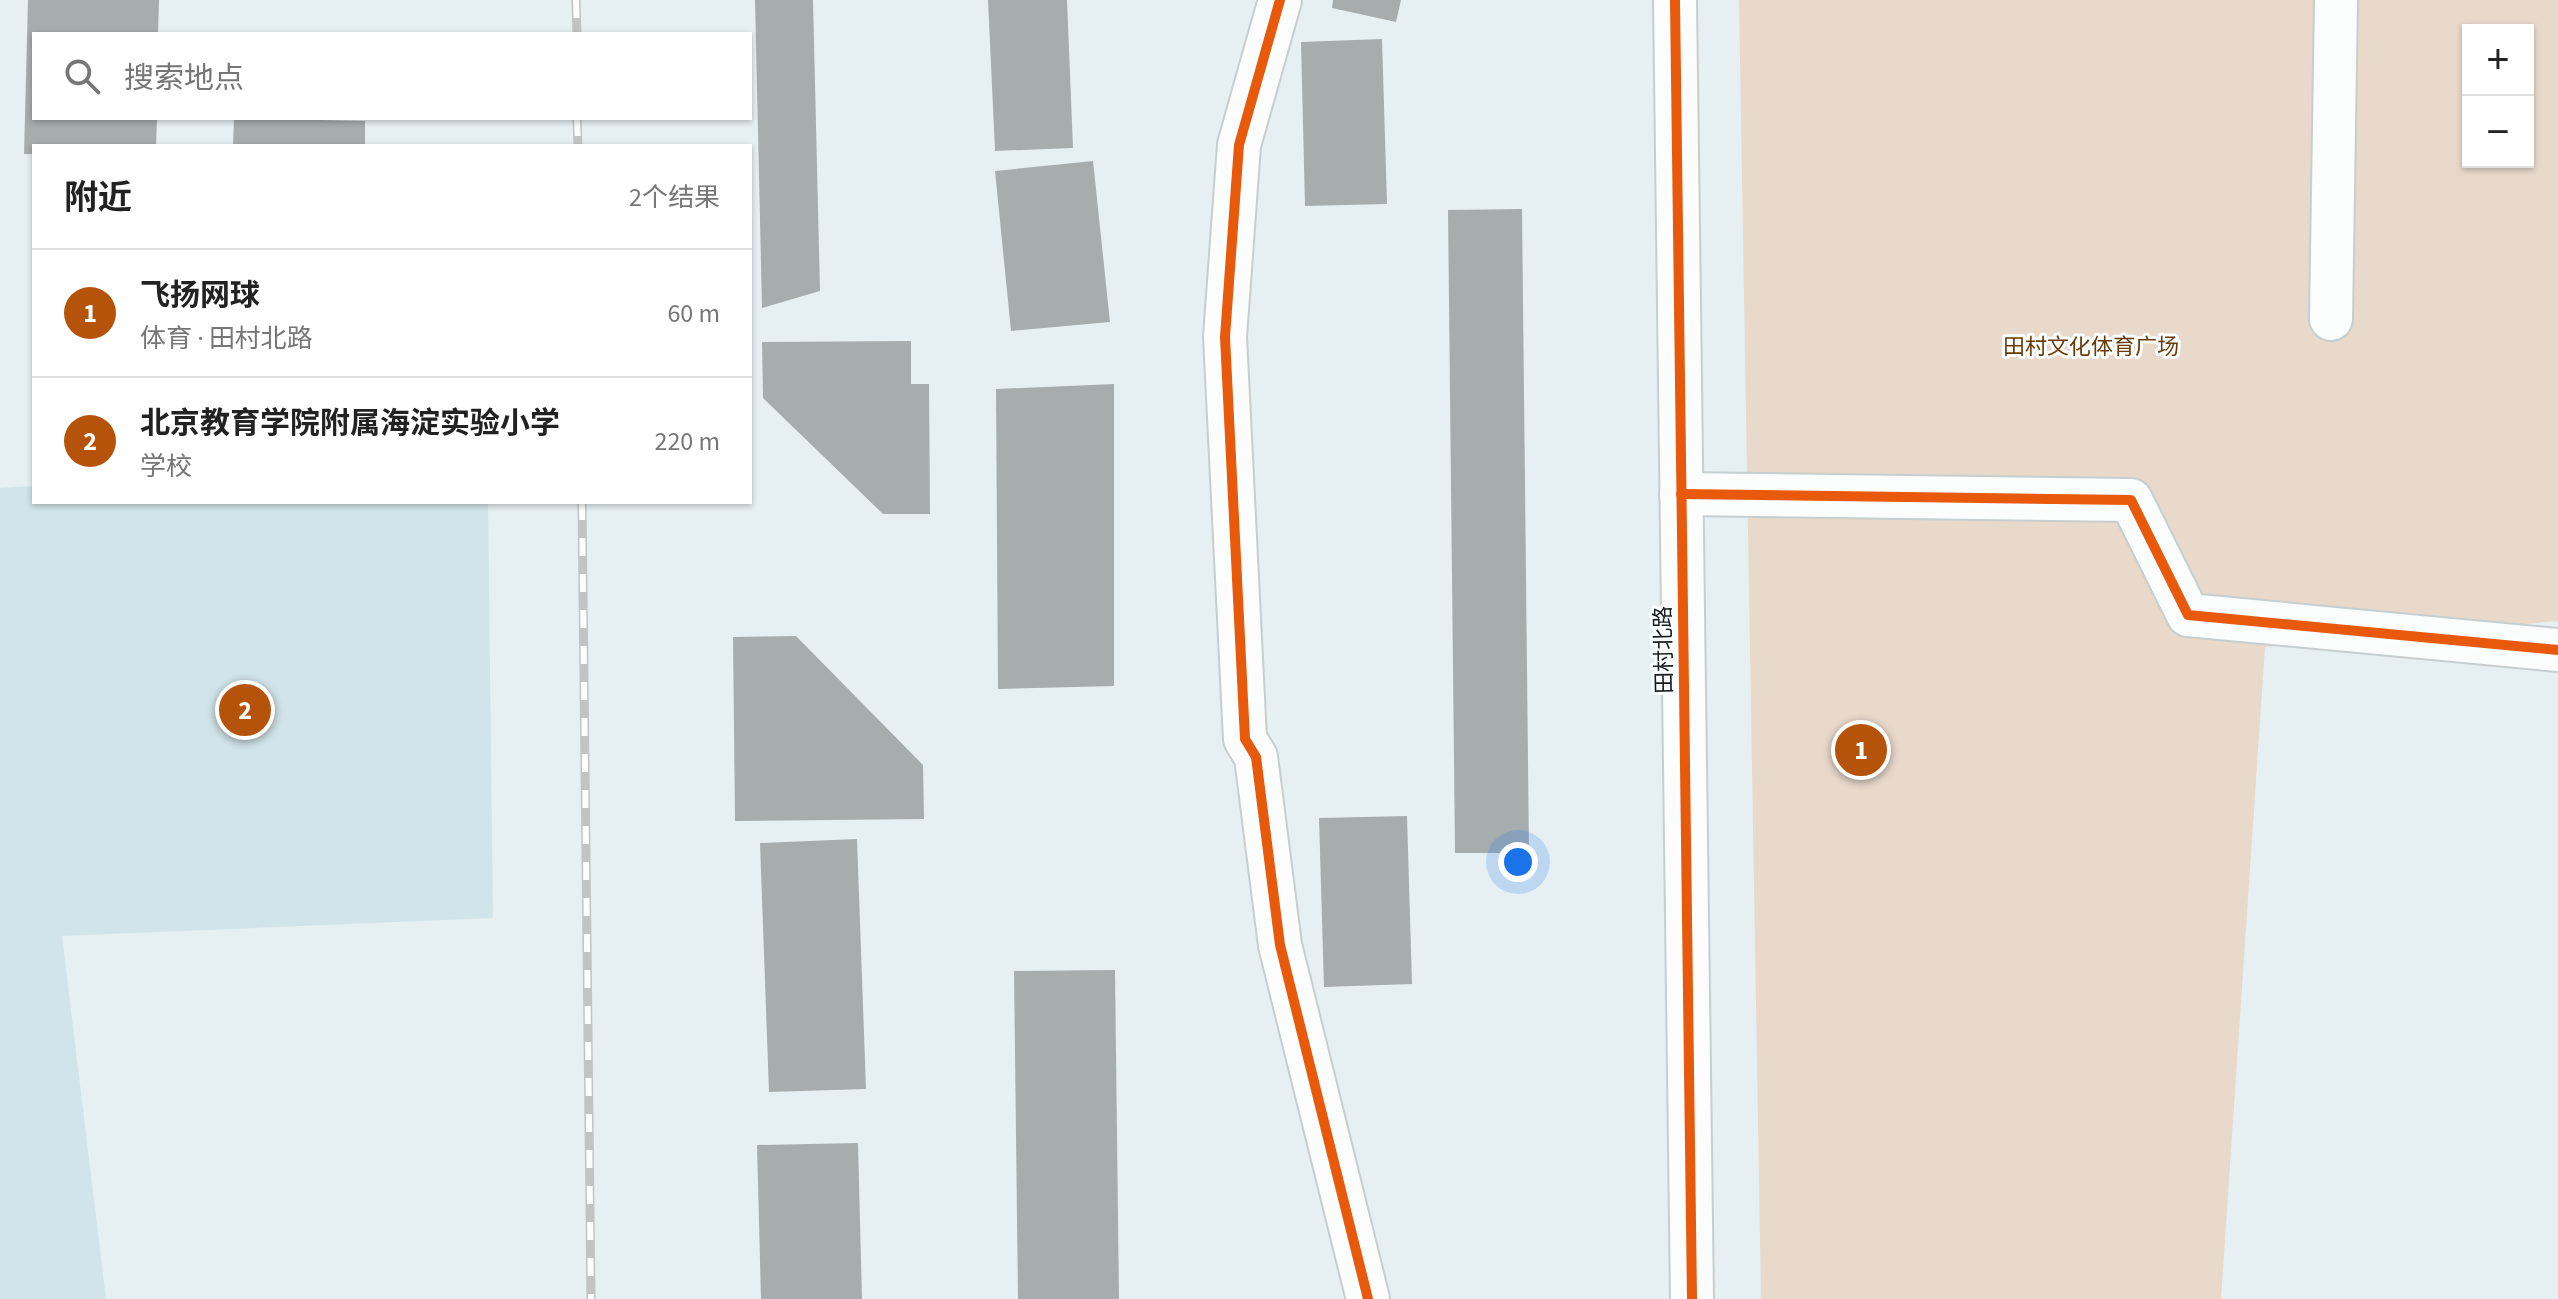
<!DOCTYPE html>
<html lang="zh">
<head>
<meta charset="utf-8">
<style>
	:root { --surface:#fff; --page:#f6f6f6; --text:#222; --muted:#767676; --line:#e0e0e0; --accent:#b45309 }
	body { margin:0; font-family:"Source Sans 3","Noto Sans SC",sans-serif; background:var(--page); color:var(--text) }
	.controls { position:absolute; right:24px; top:24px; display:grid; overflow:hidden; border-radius:0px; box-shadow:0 2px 6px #0004 }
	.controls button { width:72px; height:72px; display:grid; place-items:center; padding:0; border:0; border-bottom:2px solid var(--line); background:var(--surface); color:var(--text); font:40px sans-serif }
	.you { position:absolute; left:1518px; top:862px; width:28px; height:28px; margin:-20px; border:6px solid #fff; border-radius:50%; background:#1a73e8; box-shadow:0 0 0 12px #1a73e833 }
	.badge { display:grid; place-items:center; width:52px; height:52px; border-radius:50%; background:var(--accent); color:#fff; font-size:26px; font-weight:700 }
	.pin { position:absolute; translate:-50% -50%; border:4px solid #fff; box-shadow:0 2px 8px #0006 }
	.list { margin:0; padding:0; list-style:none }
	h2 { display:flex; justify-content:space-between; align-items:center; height:104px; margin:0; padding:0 32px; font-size:34px }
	h2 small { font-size:26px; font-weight:400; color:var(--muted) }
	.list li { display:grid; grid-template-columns:52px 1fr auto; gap:24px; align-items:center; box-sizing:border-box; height:128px; padding:0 32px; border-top:2px solid var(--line) }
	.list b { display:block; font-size:30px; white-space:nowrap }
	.list p { margin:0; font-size:26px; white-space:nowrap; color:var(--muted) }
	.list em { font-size:26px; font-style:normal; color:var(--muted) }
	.icon { flex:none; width:44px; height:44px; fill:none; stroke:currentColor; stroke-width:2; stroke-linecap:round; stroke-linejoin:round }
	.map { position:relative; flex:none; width:2558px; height:1299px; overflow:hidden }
	.search { position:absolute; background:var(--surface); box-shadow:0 2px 6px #0004; left:32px; top:32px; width:720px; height:88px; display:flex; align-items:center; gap:20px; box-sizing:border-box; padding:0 28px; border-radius:0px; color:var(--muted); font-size:30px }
	.panel { position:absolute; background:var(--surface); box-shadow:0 2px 6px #0004; left:32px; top:144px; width:720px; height:360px; border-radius:0px }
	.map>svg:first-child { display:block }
</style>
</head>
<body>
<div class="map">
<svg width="2558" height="1299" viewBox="0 0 2558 1299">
	<rect width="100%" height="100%" fill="#e6f0f3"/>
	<!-- built -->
	<polygon fill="#d1e4e9" points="34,486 34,502 488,502 493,918 62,936 106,1299 0,1299 0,488"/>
	<!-- green -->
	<path fill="#e8d9cb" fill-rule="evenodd" d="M1739,0H2558V621L2265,647L2221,1299H1761ZM2468,30H2528V162H2468Z"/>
	<!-- building -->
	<g fill="#a6adaf">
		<polygon points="28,0 159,0 158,34 34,34 34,118 157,118 156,146 34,146 34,154 24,154"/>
		<polygon points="755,0 813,0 820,291 762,308"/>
		<polygon points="988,0 1067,0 1073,148 995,151"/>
		<polygon points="1333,0 1401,0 1396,22 1332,8"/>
		<polygon points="1382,39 1387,204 1305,206 1301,42"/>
		<polygon points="234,118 365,121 365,146 233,146"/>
		<polygon points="1093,161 1110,322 1011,331 995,171"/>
		<polygon points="1522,209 1529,853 1455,853 1448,210"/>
		<polygon points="911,341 911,384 929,384 930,514 883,514 763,398 762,342"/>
		<polygon points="1114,384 1114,686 998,689 996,389"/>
		<polygon points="796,636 923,765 924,819 735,821 733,637"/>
		<polygon points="1407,816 1412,984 1324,987 1319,818"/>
		<polygon points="857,839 866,1089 769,1092 760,843"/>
		<polygon points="1115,970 1119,1299 1018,1299 1014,971"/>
		<polygon points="858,1143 862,1299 761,1299 757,1145"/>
	</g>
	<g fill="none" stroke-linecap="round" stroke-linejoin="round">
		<!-- minor casing -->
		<g stroke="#c6cecf" stroke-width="46">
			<g id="minor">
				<polyline points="1280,0 1239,145 1225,337 1245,739 1256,757 1280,945 1368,1299"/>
				<polyline points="1675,0 1692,1299"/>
				<polyline points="2331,319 2336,0"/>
				<polyline points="1681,494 2131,500 2188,615 2558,650"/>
			</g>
		</g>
		<!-- minor -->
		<use href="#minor" stroke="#fbfdfd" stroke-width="42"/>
		<!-- rail casing -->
		<g stroke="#c1c4c4" stroke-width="9">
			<g id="rail">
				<polyline points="576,0 577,34"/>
				<polyline points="577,118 578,146"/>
				<polyline points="582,502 591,1299"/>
			</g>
		</g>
		<!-- rail -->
		<use href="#rail" stroke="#fafeff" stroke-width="6" stroke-dasharray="18" stroke-linecap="butt"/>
		<!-- cycleway casing -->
		<g stroke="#fafeff" stroke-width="15">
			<g id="cycleway">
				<polyline points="1280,0 1239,145 1225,337 1245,739 1256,757 1280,945 1368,1299"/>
				<polyline points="1675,0 1692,1299"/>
				<polyline points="1681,494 2131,500 2188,615 2558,650"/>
			</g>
		</g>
		<!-- cycleway -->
		<use href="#cycleway" stroke="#e8590c" stroke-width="10"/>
	</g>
	<g text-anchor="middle" stroke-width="6" stroke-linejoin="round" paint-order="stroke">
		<!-- park labels -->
		<g font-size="22" fill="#6b3a04" stroke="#fafeff">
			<text x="2091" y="354">田村文化体育广场</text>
		</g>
		<!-- street labels -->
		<g font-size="22" fill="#131a1b" stroke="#fafeff">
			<text transform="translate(1663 650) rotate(-91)" y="8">田村北路</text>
		</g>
	</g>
</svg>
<div class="controls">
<button>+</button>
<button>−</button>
</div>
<div class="you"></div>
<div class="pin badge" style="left:1861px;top:750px">1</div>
<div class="pin badge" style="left:245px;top:710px">2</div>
<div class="search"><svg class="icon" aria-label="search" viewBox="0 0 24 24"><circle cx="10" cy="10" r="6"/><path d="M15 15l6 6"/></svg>搜索地点</div>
<section class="panel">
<h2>附近<small>2个结果</small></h2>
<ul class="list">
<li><span class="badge">1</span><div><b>飞扬网球</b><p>体育 · 田村北路</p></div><em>60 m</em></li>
<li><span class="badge">2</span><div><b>北京教育学院附属海淀实验小学</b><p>学校</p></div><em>220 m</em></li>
</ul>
</section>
</div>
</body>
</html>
